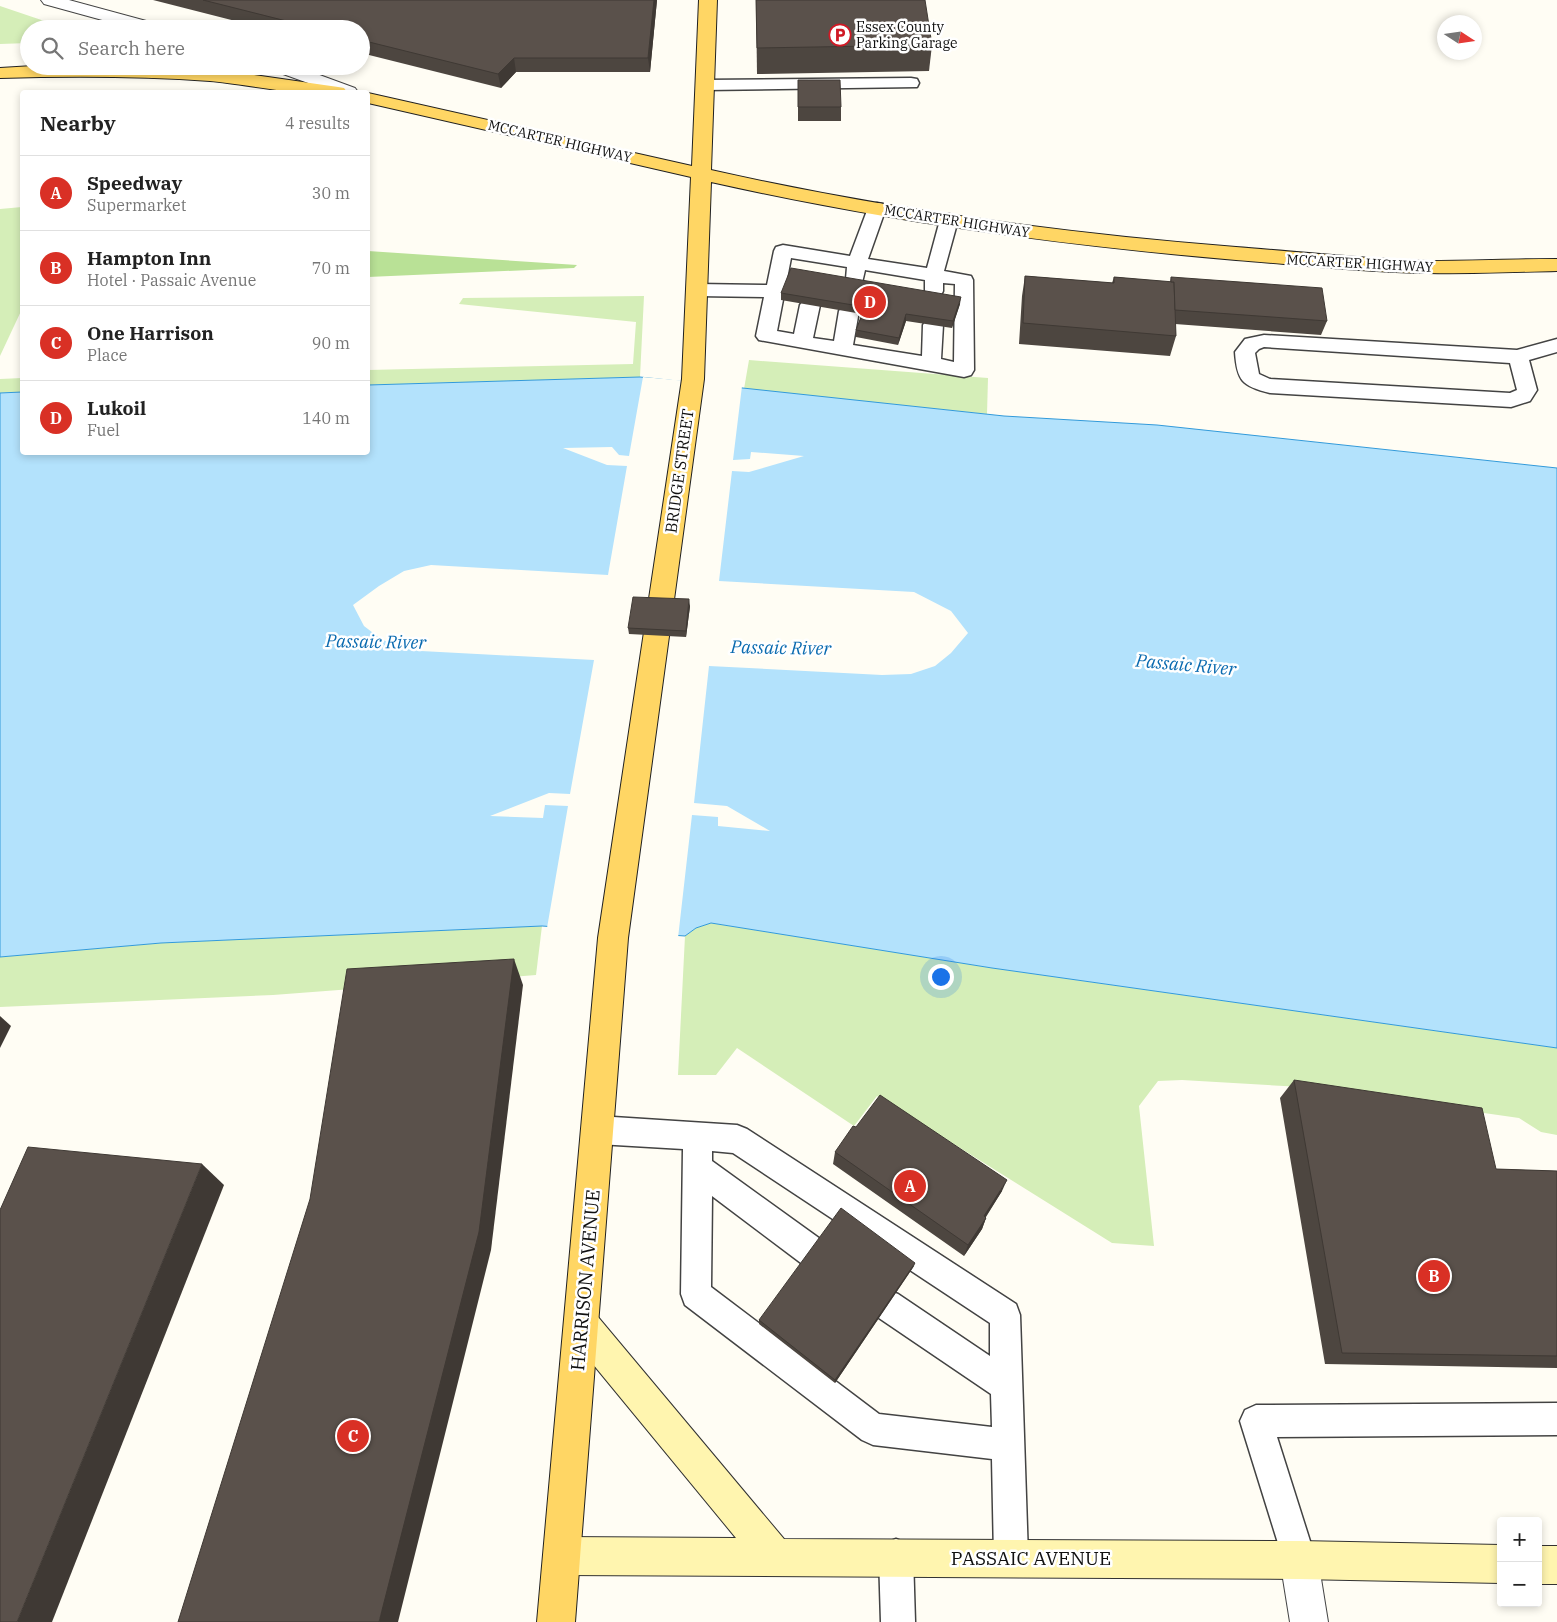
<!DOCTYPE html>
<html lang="en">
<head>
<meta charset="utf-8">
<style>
	:root { --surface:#fff; --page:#f2f2f2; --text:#222; --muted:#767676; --line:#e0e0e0; --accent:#d93025 }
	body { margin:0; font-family:"IBM Plex Serif",serif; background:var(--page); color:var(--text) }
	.controls { position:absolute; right:15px; bottom:15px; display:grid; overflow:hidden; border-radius:5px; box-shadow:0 2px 8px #0003 }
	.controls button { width:45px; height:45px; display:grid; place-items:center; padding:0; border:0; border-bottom:1px solid var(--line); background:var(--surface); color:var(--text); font:25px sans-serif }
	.compass { position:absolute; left:1437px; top:15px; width:45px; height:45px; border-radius:50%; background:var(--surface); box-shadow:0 2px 8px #0003; rotate:102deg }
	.you { position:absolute; left:940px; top:976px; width:18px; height:18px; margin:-12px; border:4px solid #fff; border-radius:50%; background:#1a73e8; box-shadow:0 0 0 8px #1a73e833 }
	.badge { display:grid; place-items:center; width:32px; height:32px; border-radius:50%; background:var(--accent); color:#fff; font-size:16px; font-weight:700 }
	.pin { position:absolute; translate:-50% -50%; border:2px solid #fff; box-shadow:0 1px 5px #0006 }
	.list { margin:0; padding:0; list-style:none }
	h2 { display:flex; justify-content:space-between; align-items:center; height:65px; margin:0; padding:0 20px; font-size:21px }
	h2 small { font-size:16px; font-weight:400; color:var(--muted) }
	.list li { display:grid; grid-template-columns:32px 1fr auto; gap:15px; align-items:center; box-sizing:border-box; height:75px; padding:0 20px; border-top:1px solid var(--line) }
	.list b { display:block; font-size:19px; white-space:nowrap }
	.list p { margin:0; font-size:16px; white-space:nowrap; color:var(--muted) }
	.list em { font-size:16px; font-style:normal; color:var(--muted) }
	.icon { flex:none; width:28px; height:28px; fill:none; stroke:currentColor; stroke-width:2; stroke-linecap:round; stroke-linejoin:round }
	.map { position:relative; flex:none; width:1557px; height:1622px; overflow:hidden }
	.search { position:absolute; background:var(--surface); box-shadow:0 2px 8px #0003; left:20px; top:20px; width:350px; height:55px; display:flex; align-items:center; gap:12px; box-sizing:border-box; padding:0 18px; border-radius:28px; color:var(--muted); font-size:19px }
	.panel { position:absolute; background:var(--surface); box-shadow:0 2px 8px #0003; left:20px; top:90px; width:350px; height:365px; border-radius:5px }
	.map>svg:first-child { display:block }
</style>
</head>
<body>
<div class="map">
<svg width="1557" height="1622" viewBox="0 0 1557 1622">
	<rect width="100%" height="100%" fill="#fffdf4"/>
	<!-- green -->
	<g fill="#d5eeb8">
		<polygon points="0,6 68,29 29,29 29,43 0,44"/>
		<polygon points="22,207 22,309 0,356 0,209"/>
		<polygon points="644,296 640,377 368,385 368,370 633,364 636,322 459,304 463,298"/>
		<polygon points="749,360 988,378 987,414 744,389"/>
		<polygon points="22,378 22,392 0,393 0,379"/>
		<polygon points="711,923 992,968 1557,1048 1557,1135 1541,1132 1519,1118 1302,1087 1182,1080 1158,1081 1139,1106 1154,1246 1112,1243 877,1096 854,1126 737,1048 716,1075 678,1075 685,936 696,928"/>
		<polygon points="542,926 536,975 273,995 0,1007 0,957 161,943"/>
	</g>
	<!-- forest -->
	<polygon fill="#b9e196" points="368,251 577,265 574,268 368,277"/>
	<!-- water -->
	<polygon fill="#b3e2fc" stroke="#329ada" points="640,377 1004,416 1157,425 1557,468 1557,1048 992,968 711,923 696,928 685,936 542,926 161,943 0,957 0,393 22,392 22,452 368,452 368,385"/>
	<!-- pier -->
	<polygon fill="#fffdf4" points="643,377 742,386 733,460 750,459 751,452 804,456 749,472 732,471 719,581 914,592 951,611 968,633 951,653 935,666 911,674 882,675 709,666 694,803 727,806 770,831 718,826 718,817 692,815 678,938 547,928 568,806 545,805 543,818 490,816 549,793 570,794 594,660 421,651 401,648 381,639 364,626 353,605 379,586 404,571 431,565 608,575 627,466 607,465 563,448 612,447 619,455 629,456"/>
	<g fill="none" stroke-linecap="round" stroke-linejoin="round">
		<!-- service casing -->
		<g stroke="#434343" stroke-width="3">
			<g id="service">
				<polygon points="911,78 917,79 919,83 917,87 705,90 699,89 697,85 699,81 705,80"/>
				<path d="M877,203L883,204L886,208L868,259L927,268L940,220L943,216L949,214L955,216L958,220L944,271L971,276L973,280L974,370L971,375L964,377L759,340L756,336L764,297L697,296L690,294L688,290L690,286L697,284L767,285L774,251L776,247L783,245L850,256L868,208L871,204ZM791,258L847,267L846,279L848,283L855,285L862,283L865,270L925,280V291L927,295L934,297L941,295L943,291V283L955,284L954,362L941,359L943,325L940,321L933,319L926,321L923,325L922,356L853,345L859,311L856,307L849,305L842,307L839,311L834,341L813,338L820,305L817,301L810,299L803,301L800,305L794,334L777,331Z"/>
				<path d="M1264,335L1517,350L1557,339V352L1529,360L1537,390L1530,401L1511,407L1270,393C1242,386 1237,381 1235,352L1245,339ZM1264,347L1510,363L1517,390L1510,393L1270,379L1259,374L1255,353L1259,349Z"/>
				<path d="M598,1116L737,1125L747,1129L1016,1304L1020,1315L1028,1557L1023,1569L1011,1574L999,1569L994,1557L992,1459L873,1445L862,1440L685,1305L681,1294L683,1149L598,1144L588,1140L584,1130L588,1120ZM712,1151L733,1153L990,1323V1356L898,1294L887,1290L876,1294L872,1305L876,1316L991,1394L992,1427L879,1414L711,1287L712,1196L801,1263L812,1267L823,1263L827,1252L823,1241L712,1161Z"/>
				<polygon points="1557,1403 1557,1435 1277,1437 1316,1560 1311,1572 1299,1577 1287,1572 1240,1421 1245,1410 1256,1405"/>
				<polygon points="896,1539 908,1544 913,1556 915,1622 881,1622 879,1556 884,1544"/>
			</g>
		</g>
		<!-- minor casing -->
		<g stroke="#434343" stroke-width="2">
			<polygon id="minor" points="1299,1541 1312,1547 1318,1560 1328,1622 1290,1622 1280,1560 1286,1547"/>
		</g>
		<!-- tertiary casing -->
		<g stroke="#434343" stroke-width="2">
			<g id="tertiary">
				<polygon points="41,0 69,0 161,25 164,29 135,29 44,4"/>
				<polygon points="269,66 295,66 355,88 358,92 333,92 272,70"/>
			</g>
		</g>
		<!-- secondary casing -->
		<g stroke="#323232" stroke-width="2">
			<g id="secondary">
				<polygon points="581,1306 593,1311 784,1539 1299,1541 1501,1545 1501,1583 1299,1579 562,1575 549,1569 543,1556 549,1543 562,1537 736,1538 569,1335 564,1323 569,1311"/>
				<rect x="1538" y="1546" width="19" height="38"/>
			</g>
		</g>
		<!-- primary casing -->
		<g stroke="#212121" stroke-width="2">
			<g id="primary">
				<path d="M699,0H717L711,170C883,209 1060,233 1236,247C1300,252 1364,259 1428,261C1471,261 1514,259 1557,259V271C1514,272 1471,274 1428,273C1364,272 1300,265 1236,260C1060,245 883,221 711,182L704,379L628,938L575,1622H537L598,938L682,379L691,177L368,103V93L692,166Z"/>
				<path d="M33,66L169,68L254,75L338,87L344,88L347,92C304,98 254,85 210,81C140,76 70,76 0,78V68Z"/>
			</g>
		</g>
		<!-- service -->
		<use href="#service" fill="#fff" fill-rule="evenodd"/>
		<!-- minor -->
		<use href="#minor" fill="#fff" fill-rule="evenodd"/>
		<!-- tertiary -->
		<use href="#tertiary" fill="#fff" fill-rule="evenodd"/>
		<!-- secondary -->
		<use href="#secondary" fill="#fff5af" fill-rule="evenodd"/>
		<!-- primary -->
		<use href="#primary" fill="#ffd664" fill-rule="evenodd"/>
	</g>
	<!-- wall -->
	<g fill="#4d4640">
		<polygon points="153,0 657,0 650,72 516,72 501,88 361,53 361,29 267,29"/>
		<polygon points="756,0 932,45 929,71 757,74"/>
		<polygon points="798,80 841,107 841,121 798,121"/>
		<polygon points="1025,276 1112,283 1114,277 1170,282 1171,277 1327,321 1321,335 1175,324 1176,336 1170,356 1019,344 1022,296"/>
		<polygon points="781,293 960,304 952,328 906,321 898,345 856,337 856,330 862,314 781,300"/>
		<polygon points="690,606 686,637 629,634 628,628"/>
		<polygon points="1294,1080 1496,1169 1557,1171 1557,1368 1325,1364 1280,1098"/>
		<polygon points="835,1152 1002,1191 986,1217 986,1218 982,1229 964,1256 833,1164"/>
		<polygon points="914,1266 835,1383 759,1324 759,1320"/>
	</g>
	<!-- shaded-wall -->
	<g fill="#3f3934">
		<polygon points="654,0 657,0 650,72 648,58"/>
		<polygon points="514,58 516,72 501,88 498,74"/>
		<polygon points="961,297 960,304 952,328 953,321"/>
		<polygon points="906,314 906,321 898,345 899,338"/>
		<polygon points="689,599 690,606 686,637 686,631"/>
		<polygon points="514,959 523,985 491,1250 398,1622 379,1622"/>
		<polygon points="0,1016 11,1026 0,1048"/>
		<polygon points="202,1164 224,1185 52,1622 17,1622"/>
		<polygon points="1007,1180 1002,1191 979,1227 984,1216"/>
		<polygon points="986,1218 982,1229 964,1256 968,1245"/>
		<polygon points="915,1263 914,1266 835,1383 835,1380"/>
	</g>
	<!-- building -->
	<g fill="#5a514b" stroke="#3f3934">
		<polygon points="203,0 654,0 648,58 514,58 498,74 361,40 361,29 318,29"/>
		<polygon points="756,0 925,0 932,45 757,48"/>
		<polygon points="798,80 840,80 841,107 798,107"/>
		<polygon points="791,268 961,297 953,321 906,314 899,338 856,330 865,307 781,293"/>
		<polygon points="1025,276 1114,283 1114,277 1174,282 1176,336 1023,323"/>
		<polygon points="1171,277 1322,288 1327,321 1175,310 1174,282 1171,282"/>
		<polygon points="633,597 689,599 686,631 628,628"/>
		<polygon points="514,959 479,1232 379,1622 178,1622 310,1199 347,969"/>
		<polygon points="1294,1080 1482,1108 1496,1169 1557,1171 1557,1356 1342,1353"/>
		<polygon points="880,1095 1007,1180 984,1216 986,1218 968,1245 835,1152 853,1126 856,1127"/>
		<polygon points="28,1147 202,1164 17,1622 0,1622 0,1210"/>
		<polygon points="841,1208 915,1263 835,1380 759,1320"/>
	</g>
	<!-- icons -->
	<defs>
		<g id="parking-ring" transform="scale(1.125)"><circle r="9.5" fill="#fff" stroke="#d01925" stroke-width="1.5"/><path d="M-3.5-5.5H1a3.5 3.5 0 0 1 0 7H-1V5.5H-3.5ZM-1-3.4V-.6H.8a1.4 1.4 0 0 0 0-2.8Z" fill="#d01925"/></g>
	</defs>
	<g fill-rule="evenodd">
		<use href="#parking-ring" x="840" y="35"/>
	</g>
	<g text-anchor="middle" stroke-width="5" stroke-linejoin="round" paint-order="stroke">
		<!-- far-poi labels -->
		<g font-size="14" fill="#101010" stroke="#fff" text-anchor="start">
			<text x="856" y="32">Essex County<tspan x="856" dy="16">Parking Garage</tspan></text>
		</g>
		<!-- far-street labels -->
		<g font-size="14" fill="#101010" stroke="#fff">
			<text transform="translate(560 141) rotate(13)" y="5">MCCARTER HIGHWAY</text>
			<text transform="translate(957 221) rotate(9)" y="5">MCCARTER HIGHWAY</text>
			<text transform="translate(1360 263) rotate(3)" y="5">MCCARTER HIGHWAY</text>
		</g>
		<!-- street labels -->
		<g font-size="16" fill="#101010" stroke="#fff">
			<text transform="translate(679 471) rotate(-82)" y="6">BRIDGE STREET</text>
		</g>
		<!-- water labels -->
		<g font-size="18" font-style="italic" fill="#0b6bb0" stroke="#fff">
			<text transform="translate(376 642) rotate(1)" y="6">Passaic River</text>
			<text transform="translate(781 648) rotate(1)" y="6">Passaic River</text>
			<text transform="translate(1186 665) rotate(5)" y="6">Passaic River</text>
		</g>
		<!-- near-street labels -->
		<g font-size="19" fill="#101010" stroke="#fff">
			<text transform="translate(585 1280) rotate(-85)" y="7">HARRISON AVENUE</text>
			<text x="1031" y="1565">PASSAIC AVENUE</text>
		</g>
	</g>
</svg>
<div class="controls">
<button>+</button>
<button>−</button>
</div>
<svg class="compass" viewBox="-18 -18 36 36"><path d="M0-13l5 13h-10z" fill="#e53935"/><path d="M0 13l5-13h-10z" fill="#767676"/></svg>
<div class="you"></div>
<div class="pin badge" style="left:910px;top:1186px">A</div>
<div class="pin badge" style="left:1434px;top:1276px">B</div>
<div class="pin badge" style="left:353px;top:1436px">C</div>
<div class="pin badge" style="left:870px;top:302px">D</div>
<div class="search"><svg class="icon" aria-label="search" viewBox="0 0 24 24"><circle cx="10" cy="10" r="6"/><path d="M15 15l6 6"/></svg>Search here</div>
<section class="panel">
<h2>Nearby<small>4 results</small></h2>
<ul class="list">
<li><span class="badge">A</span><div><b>Speedway</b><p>Supermarket</p></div><em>30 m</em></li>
<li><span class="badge">B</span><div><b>Hampton Inn</b><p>Hotel · Passaic Avenue</p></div><em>70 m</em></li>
<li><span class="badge">C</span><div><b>One Harrison</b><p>Place</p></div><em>90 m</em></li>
<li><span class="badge">D</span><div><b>Lukoil</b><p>Fuel</p></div><em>140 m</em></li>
</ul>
</section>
</div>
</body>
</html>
